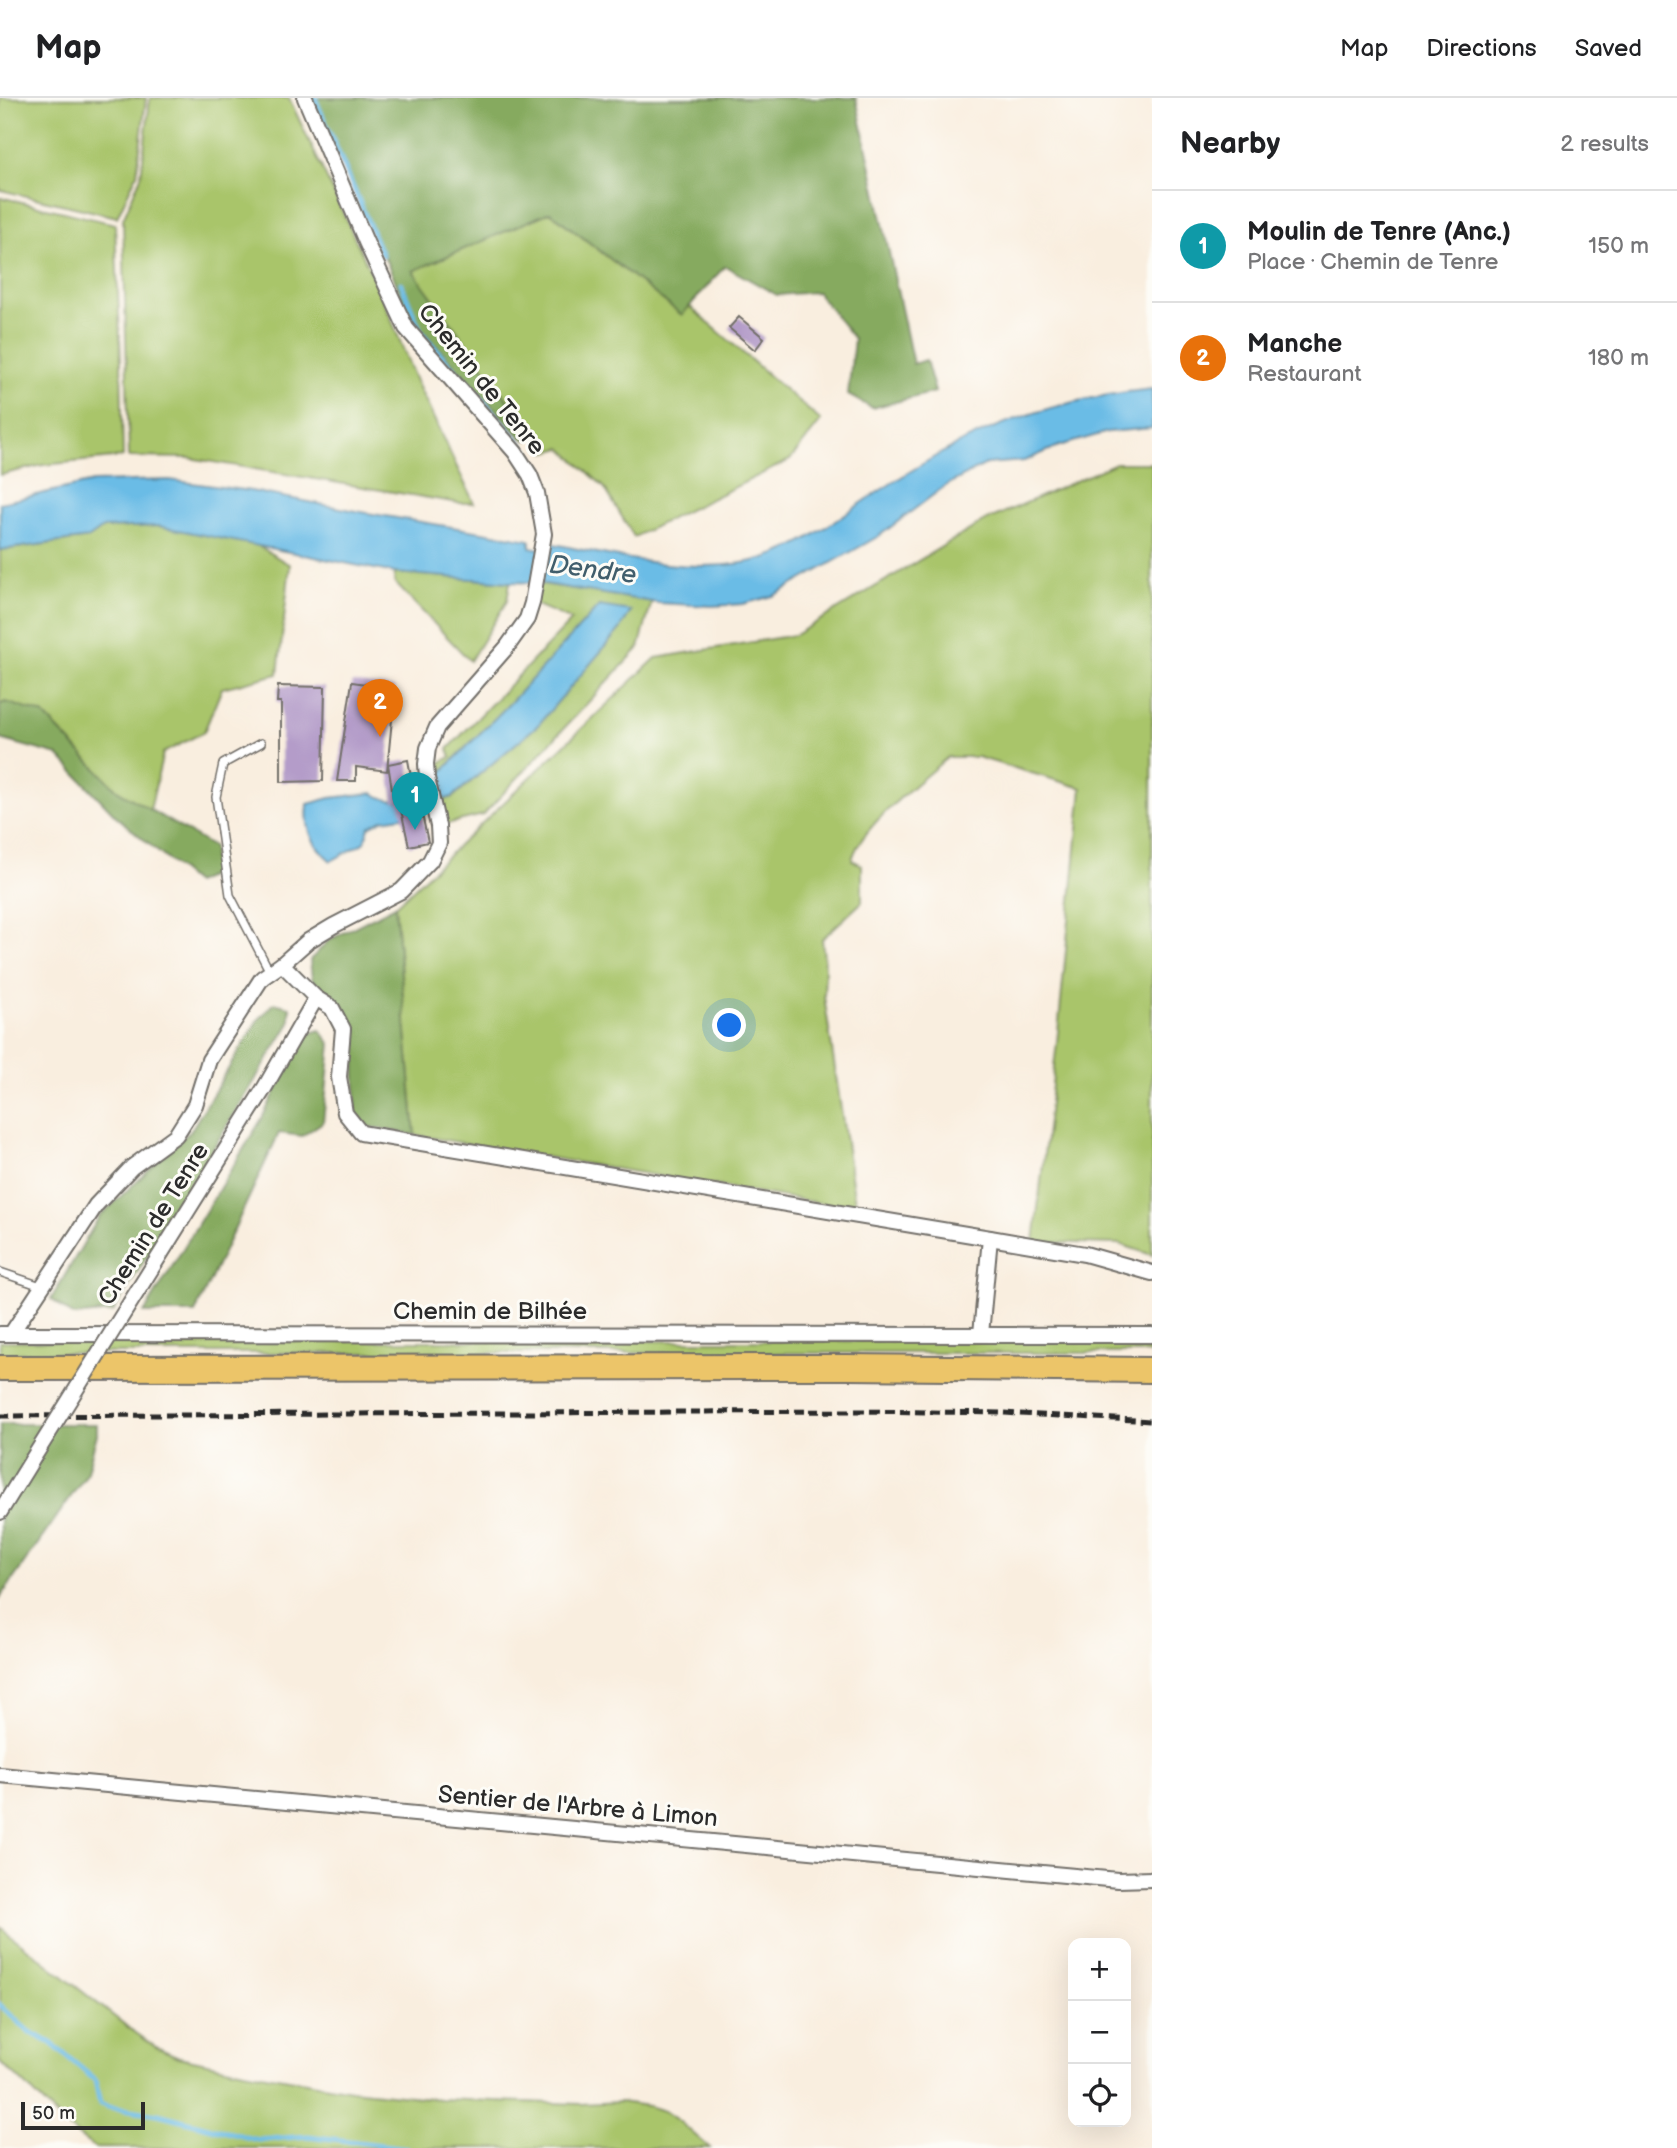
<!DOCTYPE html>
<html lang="en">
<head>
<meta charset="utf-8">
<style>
	:root { --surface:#fff; --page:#f6f6f6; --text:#202124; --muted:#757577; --line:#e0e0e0; --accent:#b5179e }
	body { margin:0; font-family:"Balsamiq Sans",sans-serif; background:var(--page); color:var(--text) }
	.controls { position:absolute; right:21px; bottom:21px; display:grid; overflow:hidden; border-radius:14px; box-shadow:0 7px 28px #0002 }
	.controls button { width:63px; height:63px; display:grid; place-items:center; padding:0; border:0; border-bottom:2px solid var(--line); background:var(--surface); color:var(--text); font:35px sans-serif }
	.scale { position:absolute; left:21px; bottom:18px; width:124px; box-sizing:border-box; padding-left:7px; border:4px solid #2b2b2b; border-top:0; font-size:19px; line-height:24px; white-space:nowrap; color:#2b2b2b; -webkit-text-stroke:5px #fdfcf7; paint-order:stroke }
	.you { position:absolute; left:730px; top:928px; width:24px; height:24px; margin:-18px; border:5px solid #fff; border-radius:50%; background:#1a73e8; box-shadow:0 0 0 10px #1a73e833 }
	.badge { display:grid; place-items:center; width:46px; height:46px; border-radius:50%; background:var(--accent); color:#fff; font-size:23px; font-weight:700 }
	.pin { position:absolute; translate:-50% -58px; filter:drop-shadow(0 2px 4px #0008) }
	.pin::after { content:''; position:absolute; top:37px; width:24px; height:21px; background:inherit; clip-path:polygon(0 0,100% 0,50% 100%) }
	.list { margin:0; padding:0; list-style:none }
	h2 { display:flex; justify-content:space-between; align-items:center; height:91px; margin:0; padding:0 28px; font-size:30px }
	h2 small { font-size:23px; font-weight:400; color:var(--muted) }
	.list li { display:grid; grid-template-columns:46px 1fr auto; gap:21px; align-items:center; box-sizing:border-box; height:112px; padding:0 28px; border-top:2px solid var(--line) }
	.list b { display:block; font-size:26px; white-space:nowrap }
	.list p { margin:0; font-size:23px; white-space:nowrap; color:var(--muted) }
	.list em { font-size:23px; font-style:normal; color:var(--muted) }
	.icon { flex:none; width:38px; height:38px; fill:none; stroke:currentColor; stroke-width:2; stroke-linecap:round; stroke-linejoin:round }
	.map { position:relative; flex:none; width:1152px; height:2050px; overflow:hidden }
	header { display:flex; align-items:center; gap:42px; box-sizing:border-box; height:98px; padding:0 35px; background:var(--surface); border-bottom:2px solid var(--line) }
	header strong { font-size:33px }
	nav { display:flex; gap:38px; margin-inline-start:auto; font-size:24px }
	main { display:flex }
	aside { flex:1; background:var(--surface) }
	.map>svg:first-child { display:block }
</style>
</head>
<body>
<header>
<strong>Map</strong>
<nav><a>Map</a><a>Directions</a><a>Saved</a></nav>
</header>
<main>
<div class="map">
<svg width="1152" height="2050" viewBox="0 0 1152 2050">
	<rect width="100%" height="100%" fill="#fdfcf7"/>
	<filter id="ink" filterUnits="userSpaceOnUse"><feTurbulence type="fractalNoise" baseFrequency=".0143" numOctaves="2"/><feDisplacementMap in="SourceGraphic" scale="14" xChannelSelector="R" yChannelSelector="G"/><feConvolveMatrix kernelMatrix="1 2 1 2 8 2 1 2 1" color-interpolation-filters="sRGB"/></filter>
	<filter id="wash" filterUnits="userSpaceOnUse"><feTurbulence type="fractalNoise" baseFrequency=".00686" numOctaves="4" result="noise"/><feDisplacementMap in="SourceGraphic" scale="28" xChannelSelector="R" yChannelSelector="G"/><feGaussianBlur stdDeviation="1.57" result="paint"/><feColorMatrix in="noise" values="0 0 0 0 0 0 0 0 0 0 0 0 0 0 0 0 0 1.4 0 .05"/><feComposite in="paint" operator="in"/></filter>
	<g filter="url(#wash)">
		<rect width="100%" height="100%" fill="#f9eedf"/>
		<!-- green -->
		<g fill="#a9c56b" stroke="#6a784b" stroke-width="2">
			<polygon points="0,0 146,0 137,76 117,119 0,92"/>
			<polygon points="150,0 289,0 382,198 416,283 474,405 459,405 189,360 129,359 123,121 141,78"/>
			<polygon points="0,99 115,126 121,263 123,359 43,367 0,377"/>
			<polygon points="550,114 681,216 688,207 821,323 790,362 634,439 604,389 562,350 546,354 412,173"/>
			<path d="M1116,365H1152V1157L1119,1146L1034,1144L1057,944L1082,690L977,659H948C921,682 860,729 852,762L862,767V804L822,841L825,870L824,898L856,1111L415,1037L395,808L656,560L795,537L983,424Z"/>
			<polygon points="158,428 255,446 290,467 278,576 222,590 204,634 163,655 150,712 117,692 43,616 0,606 0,452 89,440 103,430"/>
			<polygon points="395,475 510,484 507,503 470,563 394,484"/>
			<polygon points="535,485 652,503 639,550 483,717 438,728 432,705 453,699 538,627 621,530 599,508 510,605 431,684 428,650 437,666 451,659 448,651 572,522 532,505"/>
			<rect x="0" y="1243" width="1152" height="12"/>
			<path d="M0,1829L129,1930L156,1949L179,1959L244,1973L351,1992L440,2001L580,2006L620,2004L648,2008L664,2013L680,2024L710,2050H96C59,2027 34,1991 0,1964Z"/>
		</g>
		<!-- forest -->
		<g fill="#86aa5f" stroke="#586a45" stroke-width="2">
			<polygon points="311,0 856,0 913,266 926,262 935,294 872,310 848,297 854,241 817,194 777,197 725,168 682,217 550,114 413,173 533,337 527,342 521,339 408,217 394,180"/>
			<polygon points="6,604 43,616 117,692 213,749 213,777 195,785 116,718 58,657 0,641 0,606"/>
			<polygon points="395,808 415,1037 369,1029 356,1015 355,943 352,924 348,916 312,881 310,862 329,842"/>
			<polygon points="274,905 290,909 290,925 113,1214 73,1218 51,1201 99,1119 191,1032 258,922"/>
			<polygon points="320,932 331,946 323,1024 302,1038 279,1035 195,1215 144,1215 261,1022 304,937"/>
			<polygon points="0,1326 97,1326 97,1336 86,1377 0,1500"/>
		</g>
		<!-- water -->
		<g fill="#6abce6" stroke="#4a7488" stroke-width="2">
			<path d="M1152,291V330L1108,334L1059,348L1024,363L986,366L945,388L879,438L773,498L743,506L712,508L658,505L539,485L510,484L395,475L158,428L103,430L89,440L0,452V405L93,384L169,382L251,393L367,415L530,442V449L547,452L549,445C614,458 687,477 753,463C794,454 826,429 860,406C885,389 910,373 936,358C1003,319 1076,299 1152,291Z"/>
			<path d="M599,508L631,513L621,530L538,627L452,699L433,705L422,716L382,722L369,729L365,744L331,763C312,747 305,731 308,706L330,700L373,695C388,705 402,704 418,699L428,685L436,680L510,605Z"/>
		</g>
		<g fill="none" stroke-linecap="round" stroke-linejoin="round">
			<!-- stream -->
			<g stroke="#6abce6" stroke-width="5">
				<polyline points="315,0 382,157"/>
				<polyline points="401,185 421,234 532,359"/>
				<polyline points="0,1907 28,1933 51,1945 95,1982 100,2006 108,2009 158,2016 258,2042 308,2038 407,2050"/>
			</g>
		</g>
		<g id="blocks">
			<!-- building -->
			<g fill="#b49cc9">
				<polygon points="739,219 764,240 755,252 729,230"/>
				<polygon points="352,584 395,590 387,673 356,669 356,683 337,683"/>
				<polygon points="278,588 325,589 323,683 281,684 281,604 277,604"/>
				<polygon points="408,662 418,716 422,716 428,744 409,748 399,703 394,704 388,666"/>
			</g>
		</g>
	</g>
	<g filter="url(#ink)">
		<use href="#blocks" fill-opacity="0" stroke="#736f6a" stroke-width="2"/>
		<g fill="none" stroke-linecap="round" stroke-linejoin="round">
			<!-- service casing -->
			<g stroke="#736f6a" stroke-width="10">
				<g id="service">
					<polyline points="261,645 223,666 216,699 230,797 270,874"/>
					<polyline points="0,1174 41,1188"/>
				</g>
			</g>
			<!-- minor casing -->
			<g stroke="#736f6a" stroke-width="18">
				<g id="minor">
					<polyline points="282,866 316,900 332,910 343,931 339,979 345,1015 361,1035 990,1140 1085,1156 1152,1175"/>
					<polyline points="140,1189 265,989 316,900"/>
					<polyline points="0,1236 1152,1237"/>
					<polyline points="11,1236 96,1107 132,1069 176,1037 195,1007 209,962 262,880 282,866 308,843 333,828 401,793 430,763 439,745 438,728 427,680 426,666 428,650 437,629 507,549 527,521 532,505 544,436 537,395 530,377 515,354 406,230 366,144 305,0"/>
					<polyline points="981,1236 990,1140"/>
					<polyline points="0,1414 32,1362"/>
					<polyline points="0,1677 1118,1782 1152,1781"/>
				</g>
			</g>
			<!-- trunk casing -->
			<g stroke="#736f6a" stroke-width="28">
				<polyline id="trunk" points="0,1270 846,1269 1152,1272"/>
			</g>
			<!-- service -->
			<use href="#service" stroke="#fff" stroke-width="7"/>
			<!-- minor -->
			<use href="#minor" stroke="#fff" stroke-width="14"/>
			<!-- trunk -->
			<use href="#trunk" stroke="#ecc569" stroke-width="24"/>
			<!-- rail -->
			<polyline stroke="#2b2b2b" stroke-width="5" stroke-dasharray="10 5" stroke-linecap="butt" points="0,1318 857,1313 1003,1315 1152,1323"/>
			<!-- minor-bridge casing -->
			<g stroke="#736f6a" stroke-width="18" stroke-linecap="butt">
				<polyline id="minor-bridge" points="32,1362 140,1189"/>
			</g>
			<!-- minor-bridge -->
			<use href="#minor-bridge" stroke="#fff" stroke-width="14"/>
		</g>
	</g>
	<g text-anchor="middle" stroke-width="6" stroke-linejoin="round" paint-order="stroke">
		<!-- street labels -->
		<g font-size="24" fill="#2b2b2b" stroke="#fdfcf7">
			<text transform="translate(482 281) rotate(51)" y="8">Chemin de Tenre</text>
			<text transform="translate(153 1126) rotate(-58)" y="8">Chemin de Tenre</text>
			<text x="490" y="1221">Chemin de Bilhée</text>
			<text transform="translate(578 1708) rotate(5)" y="8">Sentier de l'Arbre à Limon</text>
		</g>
		<!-- water labels -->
		<g font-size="26" font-style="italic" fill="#415e6c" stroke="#fdfcf7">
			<text transform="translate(593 471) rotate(7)" y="9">Dendre</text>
		</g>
	</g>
</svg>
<div class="controls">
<button>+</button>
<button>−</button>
<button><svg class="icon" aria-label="locate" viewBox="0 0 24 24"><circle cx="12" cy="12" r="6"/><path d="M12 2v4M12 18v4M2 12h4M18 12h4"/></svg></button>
</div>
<div class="scale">50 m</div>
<div class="you"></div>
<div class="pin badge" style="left:415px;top:732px;background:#0f9aa8">1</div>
<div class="pin badge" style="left:380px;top:639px;background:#e8710a">2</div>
</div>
<aside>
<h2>Nearby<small>2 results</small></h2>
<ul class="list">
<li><span class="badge" style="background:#0f9aa8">1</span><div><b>Moulin de Tenre (Anc.)</b><p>Place · Chemin de Tenre</p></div><em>150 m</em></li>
<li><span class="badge" style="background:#e8710a">2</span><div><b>Manche</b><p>Restaurant</p></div><em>180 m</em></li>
</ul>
</aside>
</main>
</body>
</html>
